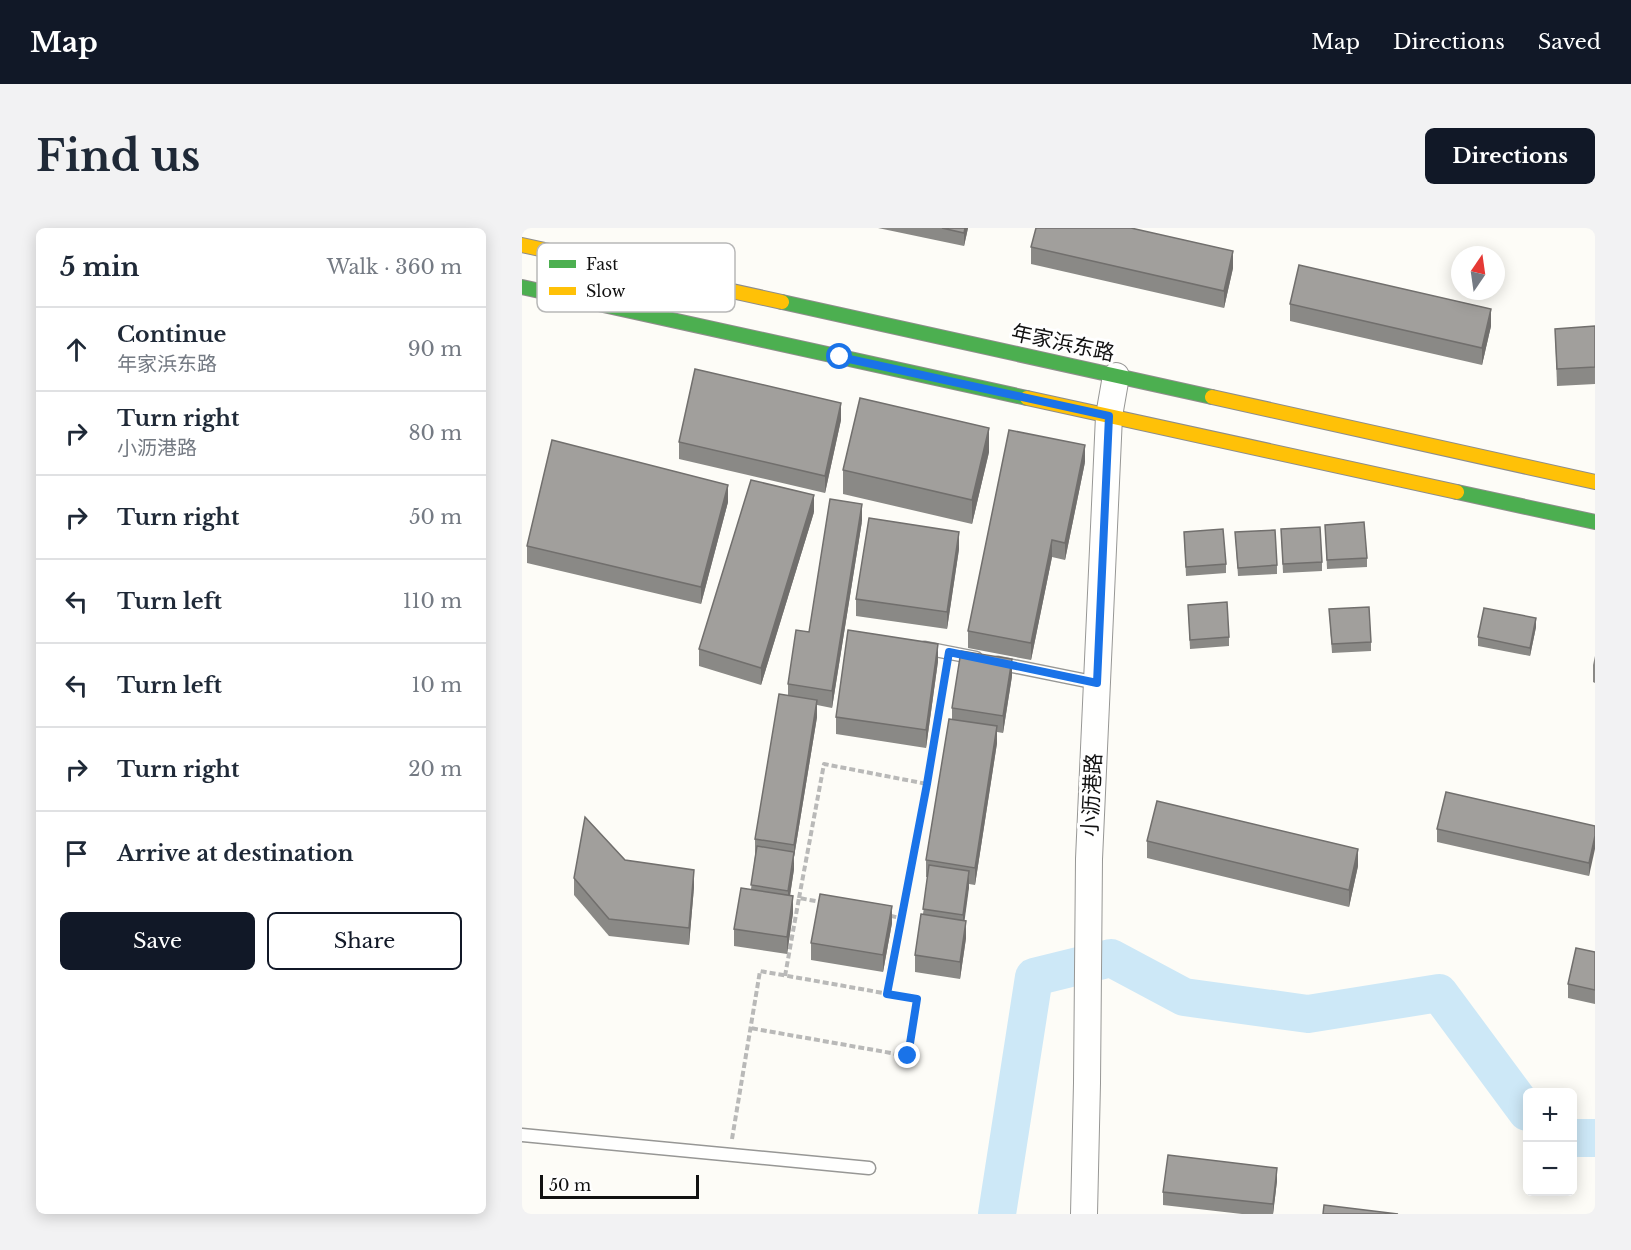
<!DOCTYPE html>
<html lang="en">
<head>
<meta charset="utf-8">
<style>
	:root { --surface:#fff; --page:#f2f2f3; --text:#1f2937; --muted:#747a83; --line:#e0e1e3; --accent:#111827 }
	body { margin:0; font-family:"Libre Baskerville","Noto Sans SC",serif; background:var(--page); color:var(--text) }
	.controls { position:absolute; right:18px; bottom:18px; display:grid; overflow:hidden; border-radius:9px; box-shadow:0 3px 15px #0003 }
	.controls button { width:54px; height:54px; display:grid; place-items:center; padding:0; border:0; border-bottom:2px solid var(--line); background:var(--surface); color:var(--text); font:30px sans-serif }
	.compass { position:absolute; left:929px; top:18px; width:54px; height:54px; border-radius:50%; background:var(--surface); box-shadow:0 3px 15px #0003; rotate:13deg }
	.scale { position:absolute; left:18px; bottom:15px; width:159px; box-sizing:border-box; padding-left:6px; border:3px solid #111; border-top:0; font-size:16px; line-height:21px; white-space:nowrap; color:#111; -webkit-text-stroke:4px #fff; paint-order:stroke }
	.stop { position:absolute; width:18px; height:18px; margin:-14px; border:4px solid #1a73e8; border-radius:50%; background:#fff }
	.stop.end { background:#1a73e8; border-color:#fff; box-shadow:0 2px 6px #0008 }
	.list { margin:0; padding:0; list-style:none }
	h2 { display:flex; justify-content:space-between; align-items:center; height:78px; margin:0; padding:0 24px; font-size:26px }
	h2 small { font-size:20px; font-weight:400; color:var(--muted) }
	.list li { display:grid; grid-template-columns:39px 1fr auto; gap:18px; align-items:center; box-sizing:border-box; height:84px; padding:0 24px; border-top:2px solid var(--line) }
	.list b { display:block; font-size:22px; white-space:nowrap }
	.list p { margin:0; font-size:20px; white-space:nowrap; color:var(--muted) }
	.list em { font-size:20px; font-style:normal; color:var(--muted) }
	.actions { display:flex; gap:12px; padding:18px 24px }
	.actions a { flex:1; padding:14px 0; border:2px solid var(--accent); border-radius:9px; text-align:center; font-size:21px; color:var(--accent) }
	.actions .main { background:var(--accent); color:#fff }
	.icon { flex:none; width:33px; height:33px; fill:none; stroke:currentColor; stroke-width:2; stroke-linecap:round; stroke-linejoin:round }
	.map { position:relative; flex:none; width:1073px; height:986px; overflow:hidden; border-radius:9px }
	header { display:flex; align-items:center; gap:36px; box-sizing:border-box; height:84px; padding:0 30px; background:var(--accent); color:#fff }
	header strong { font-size:28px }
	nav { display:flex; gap:33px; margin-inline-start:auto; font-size:21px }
	.intro { display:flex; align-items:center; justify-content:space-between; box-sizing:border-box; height:144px; padding:0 36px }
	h1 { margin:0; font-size:42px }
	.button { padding:15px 27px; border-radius:9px; background:var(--accent); color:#fff; font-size:21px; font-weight:700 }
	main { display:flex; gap:36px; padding:0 36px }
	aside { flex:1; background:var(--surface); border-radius:9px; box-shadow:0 3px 15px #0003 }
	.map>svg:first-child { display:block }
</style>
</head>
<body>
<header>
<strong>Map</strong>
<nav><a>Map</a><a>Directions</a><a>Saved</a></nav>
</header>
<div class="intro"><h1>Find us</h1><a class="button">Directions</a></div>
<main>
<aside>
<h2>5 min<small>Walk · 360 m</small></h2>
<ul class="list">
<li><svg class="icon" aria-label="ahead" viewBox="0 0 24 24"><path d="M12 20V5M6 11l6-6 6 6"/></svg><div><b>Continue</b><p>年家浜东路</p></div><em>90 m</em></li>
<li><svg class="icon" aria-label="right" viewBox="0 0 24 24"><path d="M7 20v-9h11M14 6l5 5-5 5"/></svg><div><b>Turn right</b><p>小沥港路</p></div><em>80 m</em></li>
<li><svg class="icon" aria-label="right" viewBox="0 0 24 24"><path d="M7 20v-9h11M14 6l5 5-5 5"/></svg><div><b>Turn right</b></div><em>50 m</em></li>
<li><svg class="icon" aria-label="left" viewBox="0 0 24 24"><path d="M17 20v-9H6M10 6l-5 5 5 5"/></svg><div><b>Turn left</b></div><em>110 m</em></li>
<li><svg class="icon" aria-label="left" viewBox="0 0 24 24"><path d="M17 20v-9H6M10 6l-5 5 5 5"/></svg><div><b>Turn left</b></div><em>10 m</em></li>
<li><svg class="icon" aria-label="right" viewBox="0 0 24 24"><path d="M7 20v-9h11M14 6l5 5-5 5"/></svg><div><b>Turn right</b></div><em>20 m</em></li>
<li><svg class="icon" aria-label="arrive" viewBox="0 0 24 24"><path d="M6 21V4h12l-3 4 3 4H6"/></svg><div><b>Arrive at destination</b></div></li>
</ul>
<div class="actions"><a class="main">Save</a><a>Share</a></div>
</aside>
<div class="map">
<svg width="1073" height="986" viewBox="0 0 1073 986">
	<rect width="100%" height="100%" fill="#fdfcf7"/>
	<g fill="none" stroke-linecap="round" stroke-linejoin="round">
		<!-- river -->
		<g stroke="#cde8f7" stroke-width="38">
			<polyline points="1050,910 1073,910"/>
			<polyline points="475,986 512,749 589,730 662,769 786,786 917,765 1005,884"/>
		</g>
		<!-- lane casing -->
		<g stroke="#979795" stroke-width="15">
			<g id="lane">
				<polyline points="403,420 454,430"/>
				<polyline points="476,435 575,455"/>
				<polyline points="0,907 347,940"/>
			</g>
		</g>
		<!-- street casing -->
		<g stroke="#979795" stroke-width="28">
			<polyline id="street" points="562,986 565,855 567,631 587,188 594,148"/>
		</g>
		<!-- fast casing -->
		<g stroke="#8e8d8b" stroke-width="16">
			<g id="fast">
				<polyline points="0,59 505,170"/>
				<polyline points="260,74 690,169"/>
				<polyline points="935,264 1073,294"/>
			</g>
		</g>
		<!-- slow casing -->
		<g stroke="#8e8d8b" stroke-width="16">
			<g id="slow">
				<polyline points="0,17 260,74"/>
				<polyline points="690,169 1073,254"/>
				<polyline points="505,170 935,264"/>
			</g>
		</g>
		<!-- path -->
		<g stroke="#b9b9b8" stroke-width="4" stroke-dasharray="6 3" stroke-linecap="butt">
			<polyline points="405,556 425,439"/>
			<polyline points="277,670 302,536 405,556 378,690"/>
			<polyline points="263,748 277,670 299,674"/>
			<polyline points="365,766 378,690 365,687"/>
			<polyline points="210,911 238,743 395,771 386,828 228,800"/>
		</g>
		<!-- lane -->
		<use href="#lane" stroke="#fffffe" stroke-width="12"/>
		<!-- street -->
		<use href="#street" stroke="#fffffe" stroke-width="26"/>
		<!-- fast -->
		<use href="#fast" stroke="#4caf50" stroke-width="14"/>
		<!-- slow -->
		<use href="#slow" stroke="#ffc107" stroke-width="14"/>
	</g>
	<!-- wall -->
	<g fill="#8a8986">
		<polygon points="356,0 446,0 442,18"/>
		<polygon points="509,19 711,40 702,80 509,36"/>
		<polygon points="768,76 969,98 960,137 768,93"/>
		<polygon points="1073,98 1073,156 1035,158 1033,101"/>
		<polygon points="319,192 303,265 157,231 157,214"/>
		<polygon points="467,224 450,296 321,266 321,242"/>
		<polygon points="563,234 543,332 530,329 509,432 446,420 446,403"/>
		<polygon points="206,274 179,376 5,335 5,318"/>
		<polygon points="292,284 239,457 177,438 177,421"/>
		<polygon points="340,293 310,480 295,477 295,489 272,629 272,641 268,668 271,685 265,726 212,718 212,701 229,661 233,628 233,611 266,467 266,456 287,404"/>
		<polygon points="803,297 845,330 845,339 805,341"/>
		<polygon points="759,301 800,334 800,343 761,345"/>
		<polygon points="662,304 704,336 704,345 664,348"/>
		<polygon points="713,304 755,337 755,346 716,348"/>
		<polygon points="437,321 425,401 334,388 334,371"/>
		<polygon points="666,377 707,409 707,418 668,421"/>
		<polygon points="807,381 849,414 849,423 810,425"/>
		<polygon points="1014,399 1008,428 956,418 956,409"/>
		<polygon points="1073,428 1073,455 1071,454 1071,437"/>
		<polygon points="416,433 404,520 314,506 314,489"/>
		<polygon points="490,448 481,505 475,504 475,515 453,657 447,656 442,692 444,710 438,751 393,744 393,727 401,686 406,649 404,649 404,632 430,491 430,480"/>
		<polygon points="1073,598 1067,648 915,614 915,601"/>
		<polygon points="625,613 836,638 827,679 625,630"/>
		<polygon points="103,632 172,659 167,717 87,708 52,667 52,650"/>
		<polygon points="370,695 361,744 289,732 289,715"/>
		<polygon points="1073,724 1073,776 1046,770 1046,756"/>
		<polygon points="755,953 751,986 720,986 641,977 641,964"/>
	</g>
	<!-- shaded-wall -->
	<g fill="#716f6d">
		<polygon points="443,0 446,0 442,18 442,5"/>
		<polygon points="711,23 711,40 702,80 702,63"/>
		<polygon points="969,81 969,98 960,137 960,120"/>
		<polygon points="319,175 319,192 303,265 303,248"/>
		<polygon points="467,200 467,224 450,296 450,272"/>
		<polygon points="563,217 563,234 543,332 543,315"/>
		<polygon points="206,257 206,274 179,376 179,359"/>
		<polygon points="292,267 292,284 239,457 239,440"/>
		<polygon points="340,276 340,293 310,480 310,463"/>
		<polygon points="437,304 437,321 425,401 425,384"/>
		<polygon points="530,312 530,329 509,432 509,415"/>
		<polygon points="1014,390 1014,399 1008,428 1008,420"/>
		<polygon points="416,416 416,433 404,520 404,502"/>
		<polygon points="490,431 490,448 481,505 481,488"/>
		<polygon points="295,472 295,489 272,629 272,641 266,680 266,663 272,630 272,617"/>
		<polygon points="475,498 475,515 453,657 453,640"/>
		<polygon points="1073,608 1073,621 1067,648 1067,635"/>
		<polygon points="836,621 836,638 827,679 827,662"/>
		<polygon points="172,642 172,659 167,717 167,700"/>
		<polygon points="447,643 447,660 441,704 441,687"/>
		<polygon points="271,668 271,685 265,726 265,709"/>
		<polygon points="370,678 370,695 361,744 361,727"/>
		<polygon points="444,693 444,710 438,751 438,734"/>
		<polygon points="755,940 755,953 751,986 751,976"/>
	</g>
	<!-- building -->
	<g fill="#a19f9c" stroke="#716f6d" stroke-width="1.5">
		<polygon points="420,0 443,0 442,5"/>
		<polygon points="514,0 609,0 711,23 702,63 509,19"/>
		<polygon points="777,37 969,81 960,120 768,76"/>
		<polygon points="1073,98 1073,139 1035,141 1033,101"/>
		<polygon points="173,141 319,175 303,248 157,214"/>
		<polygon points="338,170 467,200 450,272 321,242"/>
		<polygon points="487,202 563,217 543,315 530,312 509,415 446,403"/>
		<polygon points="30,212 206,257 179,359 5,318"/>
		<polygon points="229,252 292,267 239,440 177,421"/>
		<polygon points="308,271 340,276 310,463 266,456 274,402 287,404"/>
		<polygon points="347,290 437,304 425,384 334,371"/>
		<polygon points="842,294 845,330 805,332 803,297"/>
		<polygon points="798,299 800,334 761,336 759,301"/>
		<polygon points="701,301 704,336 664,339 662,304"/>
		<polygon points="753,302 755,337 716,340 713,304"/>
		<polygon points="705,374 707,409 668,412 666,377"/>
		<polygon points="847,379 849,414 810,416 807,381"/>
		<polygon points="962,380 1014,390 1008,420 956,409"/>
		<polygon points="326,402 416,416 404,502 314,489"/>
		<polygon points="439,423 490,431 481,488 430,480"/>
		<polygon points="257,466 295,472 272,617 233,611"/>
		<polygon points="427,491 475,498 453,640 404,632"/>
		<polygon points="924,564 1073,598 1073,608 1067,635 915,601"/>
		<polygon points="635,573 836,621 827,662 625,613"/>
		<polygon points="63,589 103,632 172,642 167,700 87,691 52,650"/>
		<polygon points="235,618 272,624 266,663 229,657"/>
		<polygon points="407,637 447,643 441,687 401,681"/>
		<polygon points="219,660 271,668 265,709 212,701"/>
		<polygon points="298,666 370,678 361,727 289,715"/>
		<polygon points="399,686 444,693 438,734 393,727"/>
		<polygon points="1054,720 1073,724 1073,762 1046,756"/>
		<polygon points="646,927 755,940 751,976 641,964"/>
		<polygon points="802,977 876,986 801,986"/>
	</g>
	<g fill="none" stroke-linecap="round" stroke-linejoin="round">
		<!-- route -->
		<polyline stroke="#1a73e8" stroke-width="8" points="318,129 587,188 575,455 427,424 405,556 365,766 395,771 386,828"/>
	</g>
	<g text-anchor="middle" stroke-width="6" stroke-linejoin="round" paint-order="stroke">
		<!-- street labels -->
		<g font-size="21" fill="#111" stroke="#fff">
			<text transform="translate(541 115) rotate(12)" y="7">年家浜东路</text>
			<text transform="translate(570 567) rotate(-87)" y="7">小沥港路</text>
		</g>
	</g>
	<!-- legend -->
	<rect x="15" y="15" width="198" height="69" rx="9" fill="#fff" stroke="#b8b8b8" stroke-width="1.5"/>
	<rect x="27" y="32" width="27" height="8" fill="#4caf50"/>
	<rect x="27" y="59" width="27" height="8" fill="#ffc107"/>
	<g font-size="16" fill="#111">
		<text x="64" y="42">Fast</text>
		<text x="64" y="69">Slow</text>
	</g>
</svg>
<div class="controls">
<button>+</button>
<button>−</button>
</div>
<svg class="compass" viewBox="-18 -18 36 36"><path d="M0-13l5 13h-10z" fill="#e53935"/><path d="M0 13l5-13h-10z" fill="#747a83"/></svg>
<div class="scale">50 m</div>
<div class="stop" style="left:318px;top:129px"></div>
<div class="stop end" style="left:386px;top:828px"></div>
</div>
</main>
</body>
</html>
